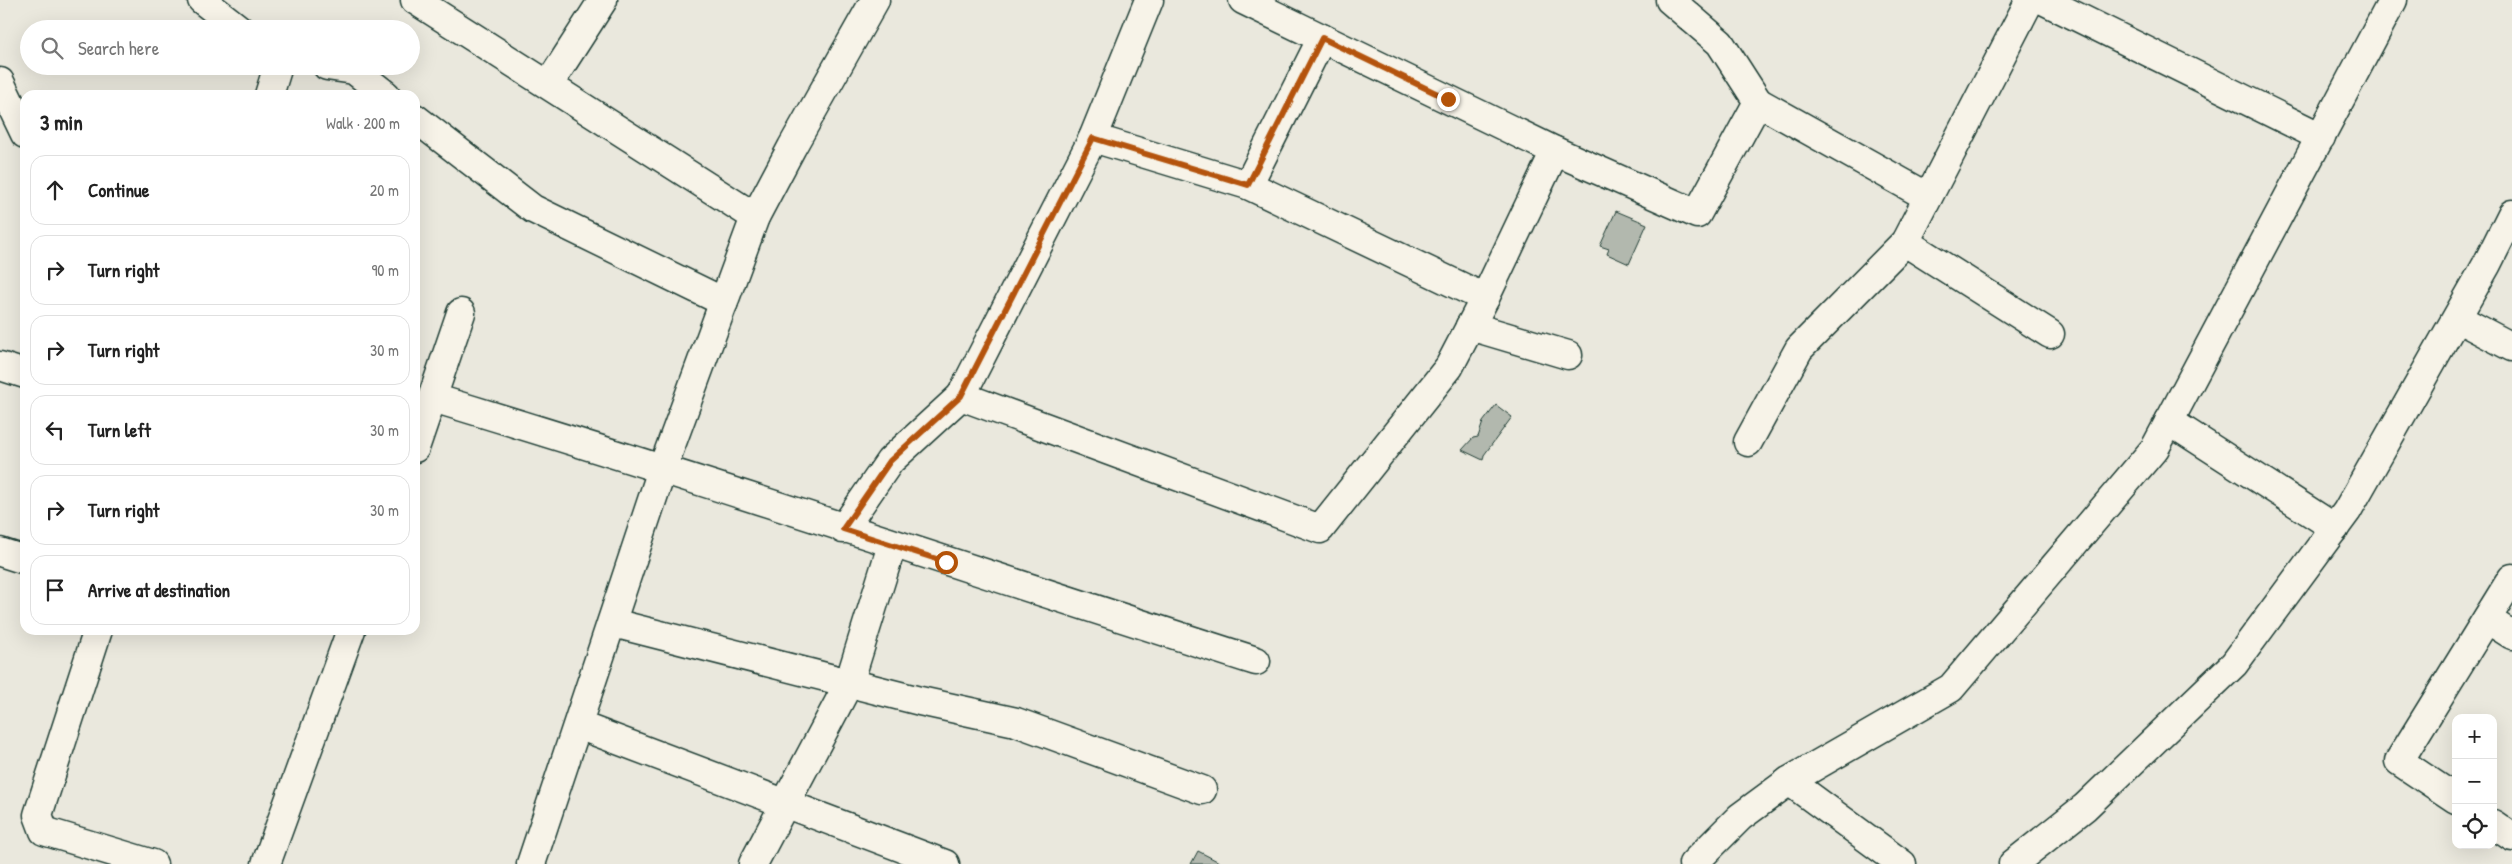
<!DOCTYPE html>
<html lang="en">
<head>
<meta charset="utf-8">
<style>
	:root { --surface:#fff; --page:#f2f2f2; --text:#222; --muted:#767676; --line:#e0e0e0 }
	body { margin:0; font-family:"Patrick Hand",sans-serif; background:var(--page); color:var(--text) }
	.controls { position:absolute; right:15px; bottom:15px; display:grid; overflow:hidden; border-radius:10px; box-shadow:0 5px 20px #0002 }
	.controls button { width:45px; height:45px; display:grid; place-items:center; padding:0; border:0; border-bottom:1px solid var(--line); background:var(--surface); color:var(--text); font:25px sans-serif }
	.stop { position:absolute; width:15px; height:15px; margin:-11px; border:4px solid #b45309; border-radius:50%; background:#fff }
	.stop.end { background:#b45309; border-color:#fff; box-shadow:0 1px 5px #0008 }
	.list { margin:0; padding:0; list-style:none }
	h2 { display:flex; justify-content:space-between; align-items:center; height:65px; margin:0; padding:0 20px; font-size:21px }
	h2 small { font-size:16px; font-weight:400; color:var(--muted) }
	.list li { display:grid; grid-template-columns:32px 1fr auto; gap:15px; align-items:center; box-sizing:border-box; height:70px; margin:0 10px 10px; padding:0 10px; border:1px solid var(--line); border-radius:15px }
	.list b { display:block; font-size:19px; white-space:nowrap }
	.list em { font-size:16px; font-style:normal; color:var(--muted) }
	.icon { flex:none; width:28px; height:28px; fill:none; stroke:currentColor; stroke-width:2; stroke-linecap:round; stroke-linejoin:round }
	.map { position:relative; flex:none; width:2512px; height:864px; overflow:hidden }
	.search { position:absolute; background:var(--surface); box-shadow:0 5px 20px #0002; left:20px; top:20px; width:400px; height:55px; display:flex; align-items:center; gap:12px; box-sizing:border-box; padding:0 18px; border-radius:28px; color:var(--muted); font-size:19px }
	.panel { position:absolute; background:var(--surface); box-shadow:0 5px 20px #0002; left:20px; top:90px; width:400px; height:545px; border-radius:15px }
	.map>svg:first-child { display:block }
</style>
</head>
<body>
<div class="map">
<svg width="2512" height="864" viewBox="0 0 2512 864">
	<rect width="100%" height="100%" fill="#eae8dd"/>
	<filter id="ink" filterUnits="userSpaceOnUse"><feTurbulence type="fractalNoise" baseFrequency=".02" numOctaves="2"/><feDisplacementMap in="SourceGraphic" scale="10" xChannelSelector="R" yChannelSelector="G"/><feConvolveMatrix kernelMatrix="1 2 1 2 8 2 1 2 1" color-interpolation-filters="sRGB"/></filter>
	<g filter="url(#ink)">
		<!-- building -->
		<g fill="#b2b8ae" stroke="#1f3d34">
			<polygon points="1616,211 1647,224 1629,264 1607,254 1609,249 1600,246"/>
			<polygon points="1496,405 1512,417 1484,455 1483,460 1462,450 1473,438 1478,437 1483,422"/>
			<polygon points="1198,851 1223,864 1191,864"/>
		</g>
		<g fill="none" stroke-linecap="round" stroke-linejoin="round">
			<!-- minor casing -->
			<g stroke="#1f3d34" stroke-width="31">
				<g id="minor">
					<polyline points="202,0 239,29"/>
					<polyline points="415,0 755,217"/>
					<polyline points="2043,0 2321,137"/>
					<polyline points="1322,38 1248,185 1485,298"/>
					<polyline points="327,66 354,70 386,95"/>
					<polyline points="0,82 25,134"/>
					<polyline points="549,84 603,0"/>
					<polyline points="269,95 278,66"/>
					<polyline points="1758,102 1928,197"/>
					<polyline points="415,118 533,209 724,302"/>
					<polyline points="1093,138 1248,185"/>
					<polyline points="1555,151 1697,214 1758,102 1720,43 1670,0"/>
					<polyline points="1905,242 2050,334"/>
					<polyline points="2457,318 2512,347"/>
					<polyline points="1470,326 1568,355"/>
					<polyline points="0,366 25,374"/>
					<polyline points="961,396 1093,138 1149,0"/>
					<path d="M433,398C708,481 981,573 1256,661"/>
					<polyline points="2169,421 2335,528"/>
					<polyline points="1748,442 1799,349 1905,242 2030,0"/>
					<polyline points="415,448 461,313"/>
					<polyline points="843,529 890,461 961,396 1320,529 1449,367 1485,298 1555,151 1243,0"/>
					<polyline points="0,552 25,560"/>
					<polyline points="2487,619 2512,635"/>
					<polyline points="613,623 920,701 1016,722 1202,790"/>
					<polyline points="98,630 38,815 44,831 153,864"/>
					<polyline points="578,725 945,864"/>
					<polyline points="1789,781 1902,864"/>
					<polyline points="2456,799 2399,761 2512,578"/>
					<polyline points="2493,824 2512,837"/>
					<polyline points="266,864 351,630"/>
					<polyline points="531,864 663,467 755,217 792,147 875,0"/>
					<polyline points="753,864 849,683 892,545"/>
					<polyline points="1693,864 1740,817 1789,781 1951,688 2155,448 2393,0"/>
					<polyline points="2013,864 2085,807 2234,664 2347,511 2487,264 2512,214"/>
				</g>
			</g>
			<!-- minor -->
			<use href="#minor" stroke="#f7f3e8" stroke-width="28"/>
		</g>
	</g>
	<g fill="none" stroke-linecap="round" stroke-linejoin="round" filter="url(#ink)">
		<!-- route -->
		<polyline stroke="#b45309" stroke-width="6" points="946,562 843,529 890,461 961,396 1093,138 1248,185 1322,38 1448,99"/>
	</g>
</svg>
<div class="controls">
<button>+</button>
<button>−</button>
<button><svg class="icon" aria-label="locate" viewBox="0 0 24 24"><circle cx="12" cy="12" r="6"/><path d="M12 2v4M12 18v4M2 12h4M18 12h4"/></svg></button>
</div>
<div class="stop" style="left:946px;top:562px"></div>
<div class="stop end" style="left:1448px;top:99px"></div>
<div class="search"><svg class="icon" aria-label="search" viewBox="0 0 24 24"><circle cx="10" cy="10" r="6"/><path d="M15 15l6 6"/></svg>Search here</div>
<section class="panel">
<h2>3 min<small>Walk · 200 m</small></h2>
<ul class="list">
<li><svg class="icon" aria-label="ahead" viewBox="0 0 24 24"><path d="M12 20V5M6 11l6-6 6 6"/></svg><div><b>Continue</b></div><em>20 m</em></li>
<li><svg class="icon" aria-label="right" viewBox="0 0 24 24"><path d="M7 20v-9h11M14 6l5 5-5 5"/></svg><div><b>Turn right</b></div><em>90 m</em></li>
<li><svg class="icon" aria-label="right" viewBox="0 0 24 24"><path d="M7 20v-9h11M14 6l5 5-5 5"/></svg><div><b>Turn right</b></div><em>30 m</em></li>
<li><svg class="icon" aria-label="left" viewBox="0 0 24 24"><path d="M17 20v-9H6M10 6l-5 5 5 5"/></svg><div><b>Turn left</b></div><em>30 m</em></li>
<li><svg class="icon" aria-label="right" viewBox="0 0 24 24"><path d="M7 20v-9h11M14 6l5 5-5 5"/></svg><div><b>Turn right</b></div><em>30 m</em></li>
<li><svg class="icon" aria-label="arrive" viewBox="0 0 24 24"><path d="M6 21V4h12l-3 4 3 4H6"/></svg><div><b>Arrive at destination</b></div></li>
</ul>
</section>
</div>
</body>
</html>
